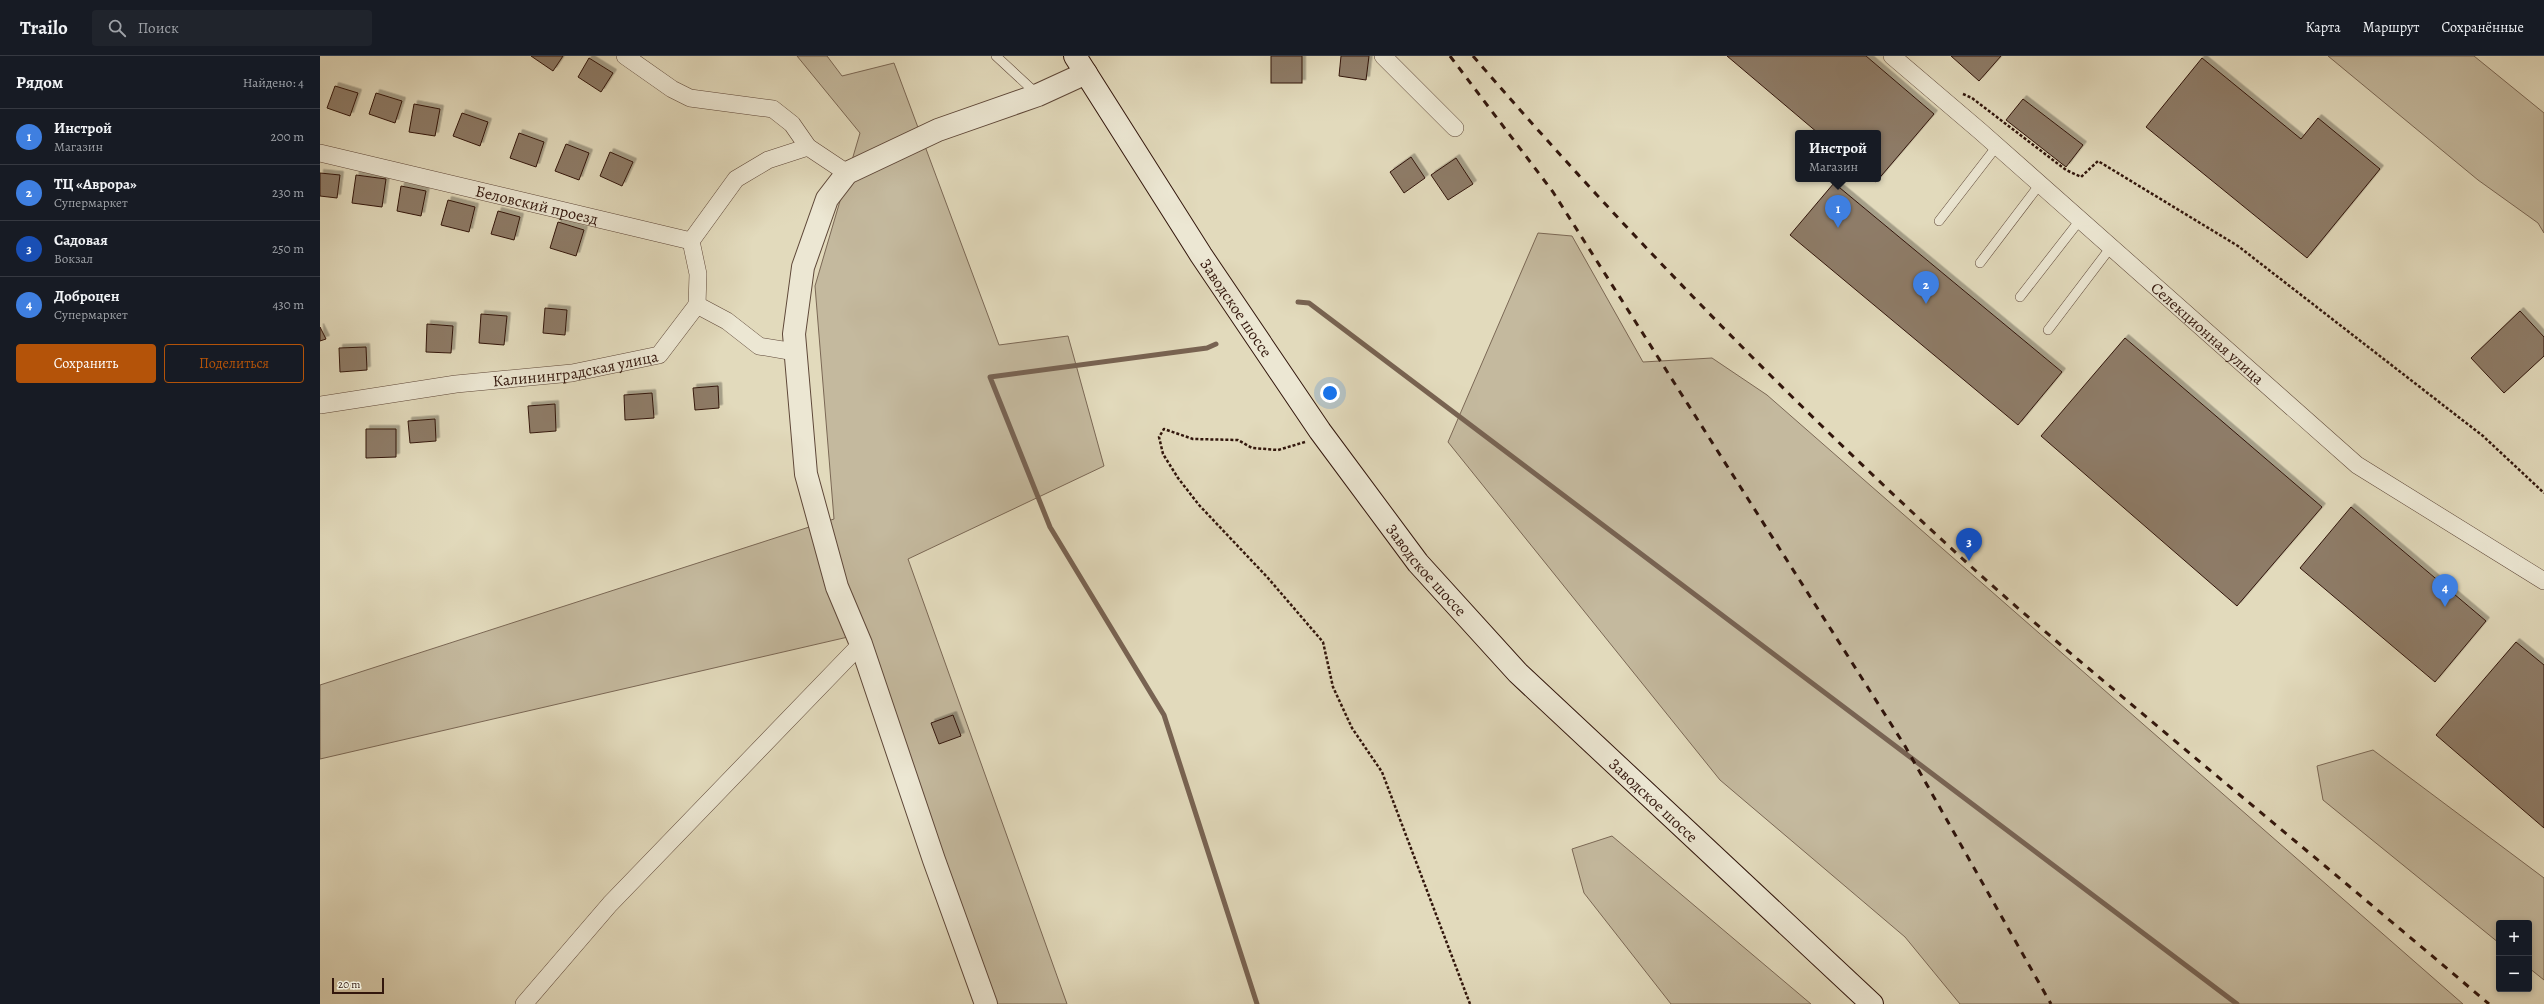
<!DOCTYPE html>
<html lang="ru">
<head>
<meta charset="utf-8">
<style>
	:root { --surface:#171b24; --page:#20242c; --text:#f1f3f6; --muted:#9ea1a6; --line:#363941; --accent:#b45309 }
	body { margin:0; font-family:Alegreya,serif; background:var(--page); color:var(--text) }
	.controls { position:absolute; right:12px; bottom:12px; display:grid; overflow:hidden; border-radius:4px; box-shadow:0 2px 6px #0003 }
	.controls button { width:36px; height:36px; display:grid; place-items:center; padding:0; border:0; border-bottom:1px solid var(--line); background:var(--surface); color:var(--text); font:20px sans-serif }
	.scale { position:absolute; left:12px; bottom:10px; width:52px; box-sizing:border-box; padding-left:4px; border:2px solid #32160c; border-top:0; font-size:11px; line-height:14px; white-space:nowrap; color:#32160c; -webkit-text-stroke:3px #ece7d3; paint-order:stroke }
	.you { position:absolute; left:1010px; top:337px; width:14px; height:14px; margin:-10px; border:3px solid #fff; border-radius:50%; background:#1a73e8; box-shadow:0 0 0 6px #1a73e833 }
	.badge { display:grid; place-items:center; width:26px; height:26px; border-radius:50%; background:var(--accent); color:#fff; font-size:13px; font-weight:700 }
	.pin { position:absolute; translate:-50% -33px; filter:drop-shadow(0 1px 2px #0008) }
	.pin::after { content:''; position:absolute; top:21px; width:14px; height:12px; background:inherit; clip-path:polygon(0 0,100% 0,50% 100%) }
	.popup { position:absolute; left:1475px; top:74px; width:86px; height:52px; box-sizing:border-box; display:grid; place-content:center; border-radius:4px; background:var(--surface); filter:drop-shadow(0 1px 3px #0005); font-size:13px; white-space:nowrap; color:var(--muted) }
	.popup b { font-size:15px; color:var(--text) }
	.popup::after { content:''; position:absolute; left:50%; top:100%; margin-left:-8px; border:8px solid transparent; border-top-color:var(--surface) }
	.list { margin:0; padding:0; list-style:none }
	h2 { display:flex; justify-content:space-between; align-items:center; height:52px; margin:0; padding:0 16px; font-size:17px }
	h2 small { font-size:13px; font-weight:400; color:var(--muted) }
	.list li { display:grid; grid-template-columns:26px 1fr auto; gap:12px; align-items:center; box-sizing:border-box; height:56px; padding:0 16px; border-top:1px solid var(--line) }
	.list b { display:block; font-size:15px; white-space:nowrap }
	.list p { margin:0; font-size:13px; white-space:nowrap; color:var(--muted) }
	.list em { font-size:13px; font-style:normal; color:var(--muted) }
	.actions { display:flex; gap:8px; padding:12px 16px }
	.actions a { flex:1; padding:9px 0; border:1px solid var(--accent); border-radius:4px; text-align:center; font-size:14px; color:var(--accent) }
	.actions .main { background:var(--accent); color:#fff }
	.icon { flex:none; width:22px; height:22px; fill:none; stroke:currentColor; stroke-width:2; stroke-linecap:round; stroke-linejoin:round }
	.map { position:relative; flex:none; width:2224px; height:948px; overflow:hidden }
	header { display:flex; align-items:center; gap:24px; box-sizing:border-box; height:56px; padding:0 20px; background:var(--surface); border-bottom:1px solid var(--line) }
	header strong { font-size:19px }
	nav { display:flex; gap:22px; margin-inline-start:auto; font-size:14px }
	.search { width:280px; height:36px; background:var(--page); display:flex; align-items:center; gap:10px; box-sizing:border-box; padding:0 14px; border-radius:4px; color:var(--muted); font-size:15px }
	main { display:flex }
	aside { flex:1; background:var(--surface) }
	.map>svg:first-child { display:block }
</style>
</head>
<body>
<header>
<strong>Trailo</strong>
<div class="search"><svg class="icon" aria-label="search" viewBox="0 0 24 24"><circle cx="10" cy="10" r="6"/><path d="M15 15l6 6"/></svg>Поиск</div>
<nav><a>Карта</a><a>Маршрут</a><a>Сохранённые</a></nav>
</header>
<main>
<aside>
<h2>Рядом<small>Найдено: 4</small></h2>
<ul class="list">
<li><span class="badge" style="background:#3f7fe0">1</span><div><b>Инстрой</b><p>Магазин</p></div><em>200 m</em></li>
<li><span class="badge" style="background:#3f7fe0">2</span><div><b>ТЦ «Аврора»</b><p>Супермаркет</p></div><em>230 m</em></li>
<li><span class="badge" style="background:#1a4fb4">3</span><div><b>Садовая</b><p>Вокзал</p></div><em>250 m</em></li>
<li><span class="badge" style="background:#3f7fe0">4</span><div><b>Доброцен</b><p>Супермаркет</p></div><em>430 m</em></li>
</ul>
<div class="actions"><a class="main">Сохранить</a><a>Поделиться</a></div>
</aside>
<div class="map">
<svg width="2224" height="948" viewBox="0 0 2224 948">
	<defs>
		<filter id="shadow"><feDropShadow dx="3.5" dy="-3.5" stdDeviation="0" flood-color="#0004"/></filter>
	</defs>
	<rect width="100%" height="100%" fill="#e2dabc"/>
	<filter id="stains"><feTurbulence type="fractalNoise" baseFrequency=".005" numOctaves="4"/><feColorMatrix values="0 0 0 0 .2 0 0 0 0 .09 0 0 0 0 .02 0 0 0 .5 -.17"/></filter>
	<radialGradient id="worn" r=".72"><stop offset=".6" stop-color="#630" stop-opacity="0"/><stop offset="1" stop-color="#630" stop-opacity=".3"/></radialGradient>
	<!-- green -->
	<g fill="#c4b99e" stroke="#7b6855">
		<polygon points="477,0 507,0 522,20 574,7 679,289 748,280 784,410 588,503 747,948 664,948 541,578 0,703 0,629 514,463 495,230 540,77"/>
		<polygon points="2008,0 2154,0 2224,57 2224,177 2218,167 2158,124"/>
		<polygon points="1218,177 1252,180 1323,306 1392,302 1447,339 2143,948 1640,948 1585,881 1400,724 1128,386"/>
		<polygon points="2053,694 2224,822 2224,924 2209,912 2209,867 2179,867 2179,887 2003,744 1997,710"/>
		<polygon points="1292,780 1491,948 1351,948 1264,837 1252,793"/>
	</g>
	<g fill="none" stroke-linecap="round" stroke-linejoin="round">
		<!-- stream -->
		<g stroke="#786352" stroke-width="5">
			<polyline points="978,246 989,247 1917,948"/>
			<polyline points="896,288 887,292 670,321 730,471 844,659 937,948"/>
		</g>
	</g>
	<!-- building -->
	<g fill="#8e7c68" stroke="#32160c" filter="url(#shadow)">
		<polygon points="211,0 243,0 233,15"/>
		<rect x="951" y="0" width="31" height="27"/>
		<polygon points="1021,0 1049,0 1046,24 1019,20"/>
		<polygon points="1407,0 1546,0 1614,58 1556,126 1552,123 1558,123 1558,77 1498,77"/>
		<polygon points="1631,0 1681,0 1659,25"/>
		<polygon points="269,2 293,17 281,36 258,21"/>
		<polygon points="1882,2 1981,83 1998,62 2060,113 1987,202 1826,71"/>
		<polygon points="15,30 38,37 30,60 7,52"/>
		<polygon points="56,37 82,45 75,67 49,58"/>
		<polygon points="1703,43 1763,89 1746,111 1686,64"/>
		<polygon points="94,48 120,53 115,80 89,76"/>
		<polygon points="142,57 168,66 160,90 133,80"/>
		<polygon points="199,77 224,86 216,111 190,102"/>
		<polygon points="246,88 269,97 259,124 235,115"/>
		<polygon points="290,96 313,106 302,130 280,120"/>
		<polygon points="1091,101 1105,122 1084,137 1070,116"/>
		<polygon points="1136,102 1153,128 1128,144 1111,119"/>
		<polygon points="0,117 20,119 17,142 0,140"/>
		<polygon points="36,119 66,123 62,151 32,147"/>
		<polygon points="1514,127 1742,316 1698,369 1470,179"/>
		<polygon points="81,130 106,135 101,160 77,155"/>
		<polygon points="128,144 155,151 149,176 121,169"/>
		<polygon points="178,155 200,161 194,184 171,178"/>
		<polygon points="238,166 264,174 256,200 230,192"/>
		<polygon points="225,252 247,254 245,279 223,277"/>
		<polygon points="2200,255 2224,281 2224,300 2184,337 2151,302"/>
		<polygon points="161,258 187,260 184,289 159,287"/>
		<polygon points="107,268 133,270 131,297 106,296"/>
		<polygon points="0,271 6,283 0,285"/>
		<polygon points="1805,282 2002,451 1917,550 1721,380"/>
		<polygon points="46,291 47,314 20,316 19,292"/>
		<polygon points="398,330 399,352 375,354 373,332"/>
		<polygon points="332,337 334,362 305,364 304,339"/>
		<polygon points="235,348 236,375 210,377 208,350"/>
		<polygon points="115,363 116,385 90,387 88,365"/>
		<polygon points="46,373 76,373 76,401 46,402"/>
		<polygon points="2031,451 2166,565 2115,626 1980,512"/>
		<polygon points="2196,586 2224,609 2224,772 2116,679"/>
		<polygon points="633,659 641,680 619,688 611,667"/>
	</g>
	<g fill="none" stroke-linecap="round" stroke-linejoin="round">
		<!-- service casing -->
		<g stroke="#5e4738" stroke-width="10">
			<g id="service">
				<polyline points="676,0 717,38"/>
				<polyline points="1619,165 1677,90"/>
				<polyline points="1660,207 1720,128"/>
				<polyline points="1700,241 1760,164"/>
				<polyline points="1728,274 1791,191"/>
			</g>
		</g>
		<!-- minor casing -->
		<g stroke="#5e4738" stroke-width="18">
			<g id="minor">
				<polyline points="305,0 352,33 370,42 453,53 472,68 488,91 527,117"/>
				<polyline points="1063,0 1135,72"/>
				<path id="s1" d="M1572,0L1660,75L2037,409L2224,525"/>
				<path id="s2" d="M0,97L371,185L378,218L377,249"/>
				<polyline points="371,185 416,123 448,104 488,91"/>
				<path id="s3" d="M0,349L136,328L252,317L339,299L377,249L407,265L439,290L475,296"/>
				<polyline points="204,948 290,848 541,588"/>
			</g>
		</g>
		<!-- tertiary casing -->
		<g stroke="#5e4738" stroke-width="24">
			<polyline id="tertiary" points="666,948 614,804 541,588 517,531 486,418 474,278 483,211 507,143 527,117 618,74 718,39 766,17"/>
		</g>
		<!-- secondary casing -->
		<g stroke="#32160c" stroke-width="24">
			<g id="secondary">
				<path id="s4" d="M755,0L881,199L1000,375L1098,507L1198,617L1552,948"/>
			</g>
		</g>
		<!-- path -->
		<g stroke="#32160c" stroke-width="2.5" stroke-dasharray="3 2" stroke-linecap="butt">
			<polyline points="1643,38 1652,42 1746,114 1761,121 1778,105 1918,190 2163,380 2224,437"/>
			<polyline points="985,386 958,394 932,392 918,384 873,383 844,373 839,381 843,398 858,422 879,449 948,522 1003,586 1013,631 1032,672 1062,716 1150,948"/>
		</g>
		<!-- service -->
		<use href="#service" stroke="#ece7d3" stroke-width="9"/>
		<!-- minor -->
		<use href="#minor" stroke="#ece7d3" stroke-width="17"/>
		<!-- tertiary -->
		<use href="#tertiary" stroke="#ece7d3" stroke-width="22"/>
		<!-- secondary -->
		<use href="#secondary" stroke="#ece7d3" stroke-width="22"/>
		<!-- rail -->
		<g stroke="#32160c" stroke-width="3" stroke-dasharray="7 7" stroke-linecap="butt">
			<polyline points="1130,0 1233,136 1585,690 1731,948"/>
			<path d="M1153,0C1310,182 1478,353 1656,515C1727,579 1801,639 1874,701C1973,783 2071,865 2169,948"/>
		</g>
	</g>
	<g text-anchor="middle" stroke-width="3" stroke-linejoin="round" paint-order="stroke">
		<!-- street labels -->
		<g font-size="16" fill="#32160c" stroke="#ece7d3">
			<text dy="6" stroke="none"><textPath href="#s2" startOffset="223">Беловский проезд</textPath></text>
			<text dy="6" stroke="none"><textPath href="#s4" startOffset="299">Заводское шоссе</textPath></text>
			<text dy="6" stroke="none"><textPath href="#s1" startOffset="420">Селекционная улица</textPath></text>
			<text dy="6" stroke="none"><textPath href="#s3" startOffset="258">Калининградская улица</textPath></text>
			<text dy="6" stroke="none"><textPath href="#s4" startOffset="623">Заводское шоссе</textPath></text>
			<text dy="6" stroke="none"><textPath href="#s4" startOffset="947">Заводское шоссе</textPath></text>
		</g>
	</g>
	<rect width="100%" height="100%" filter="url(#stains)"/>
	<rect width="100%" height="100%" fill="url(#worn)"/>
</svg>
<div class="controls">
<button>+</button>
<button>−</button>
</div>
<div class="scale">20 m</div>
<div class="you"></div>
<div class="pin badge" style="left:1518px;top:172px;background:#3f7fe0">1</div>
<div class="popup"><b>Инстрой</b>Магазин</div>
<div class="pin badge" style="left:1606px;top:248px;background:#3f7fe0">2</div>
<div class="pin badge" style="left:1649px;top:505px;background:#1a4fb4">3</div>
<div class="pin badge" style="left:2125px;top:551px;background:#3f7fe0">4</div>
</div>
</main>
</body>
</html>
